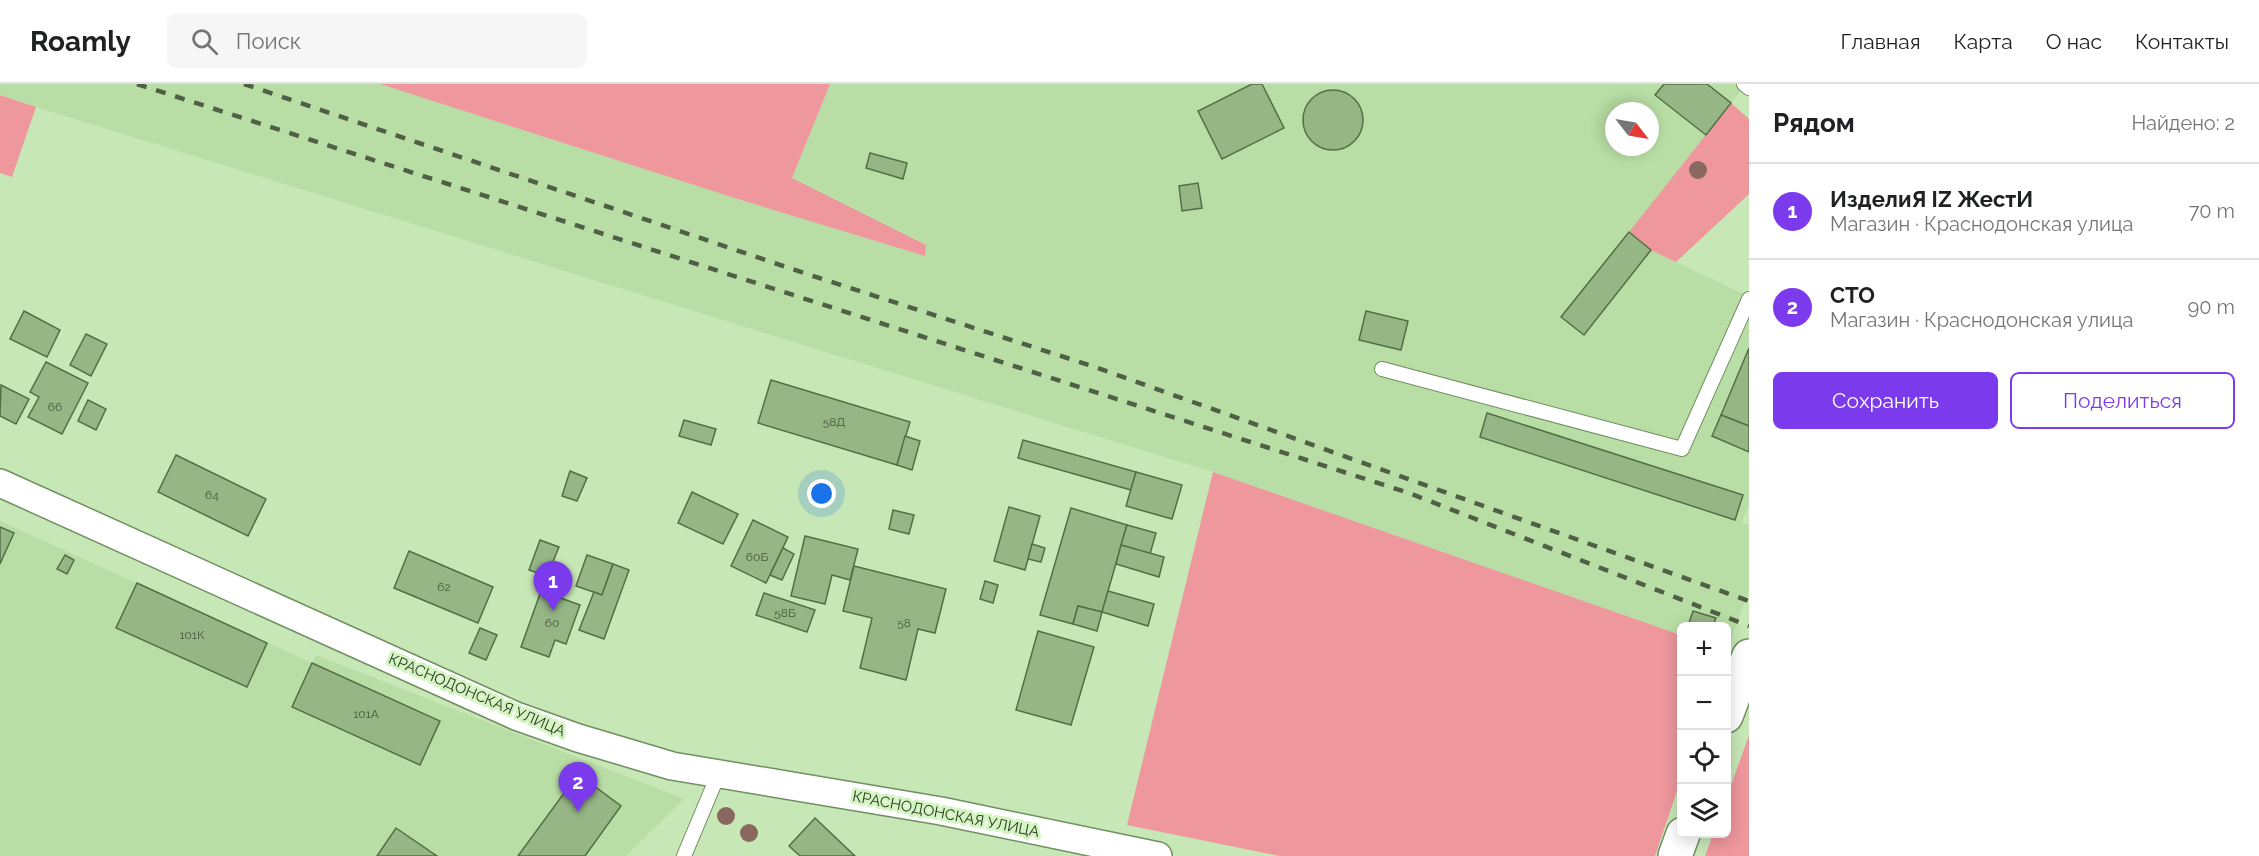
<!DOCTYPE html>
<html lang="ru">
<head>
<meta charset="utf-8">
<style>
	:root { --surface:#fff; --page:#f6f6f6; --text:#202124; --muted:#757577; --line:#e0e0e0; --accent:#7c3aed }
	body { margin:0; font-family:Raleway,sans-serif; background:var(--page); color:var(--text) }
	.controls { position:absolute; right:18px; bottom:18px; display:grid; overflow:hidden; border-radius:9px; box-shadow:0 3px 15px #0003 }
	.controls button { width:54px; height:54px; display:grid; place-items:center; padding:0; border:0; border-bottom:2px solid var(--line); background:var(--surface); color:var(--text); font:30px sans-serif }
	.compass { position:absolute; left:1605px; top:18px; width:54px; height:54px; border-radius:50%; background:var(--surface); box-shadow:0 3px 15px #0003; rotate:121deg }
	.you { position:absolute; left:822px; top:410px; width:21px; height:21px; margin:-15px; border:4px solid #fff; border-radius:50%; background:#1a73e8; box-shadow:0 0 0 9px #1a73e833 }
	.badge { display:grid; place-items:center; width:39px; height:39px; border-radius:50%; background:var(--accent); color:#fff; font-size:20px; font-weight:700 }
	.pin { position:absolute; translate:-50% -50px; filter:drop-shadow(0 2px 3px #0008) }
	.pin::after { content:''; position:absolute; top:32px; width:21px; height:18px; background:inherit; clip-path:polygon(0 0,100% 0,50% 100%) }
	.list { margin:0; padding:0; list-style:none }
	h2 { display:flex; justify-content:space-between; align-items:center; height:78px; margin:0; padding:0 24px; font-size:26px }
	h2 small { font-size:20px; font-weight:400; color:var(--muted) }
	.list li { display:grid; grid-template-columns:39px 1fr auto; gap:18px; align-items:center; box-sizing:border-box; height:96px; padding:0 24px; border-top:2px solid var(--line) }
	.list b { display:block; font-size:22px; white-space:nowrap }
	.list p { margin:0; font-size:20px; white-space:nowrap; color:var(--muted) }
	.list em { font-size:20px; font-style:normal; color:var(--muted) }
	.actions { display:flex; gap:12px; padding:18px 24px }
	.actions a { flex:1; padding:14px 0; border:2px solid var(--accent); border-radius:9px; text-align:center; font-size:21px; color:var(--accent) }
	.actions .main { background:var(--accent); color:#fff }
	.icon { flex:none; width:33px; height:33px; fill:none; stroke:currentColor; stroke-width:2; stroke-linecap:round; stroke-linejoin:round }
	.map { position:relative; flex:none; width:1749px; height:772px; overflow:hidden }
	header { display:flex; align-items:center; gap:36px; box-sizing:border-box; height:84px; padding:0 30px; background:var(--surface); border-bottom:2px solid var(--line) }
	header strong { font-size:28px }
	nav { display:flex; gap:33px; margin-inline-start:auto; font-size:21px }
	.search { width:420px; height:54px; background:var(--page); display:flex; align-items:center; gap:15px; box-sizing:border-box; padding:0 21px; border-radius:9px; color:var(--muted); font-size:22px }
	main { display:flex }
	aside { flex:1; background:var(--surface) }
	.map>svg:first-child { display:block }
</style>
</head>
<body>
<header>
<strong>Roamly</strong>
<div class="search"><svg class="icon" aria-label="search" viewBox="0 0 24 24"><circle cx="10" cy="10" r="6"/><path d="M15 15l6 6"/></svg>Поиск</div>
<nav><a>Главная</a><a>Карта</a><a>О нас</a><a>Контакты</a></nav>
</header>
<main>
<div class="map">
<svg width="1749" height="772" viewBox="0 0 1749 772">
	<rect width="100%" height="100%" fill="#c7e7b6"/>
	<!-- built -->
	<g fill="#b9dea5" fill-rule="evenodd">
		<path d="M0,0H380L741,116L925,172L926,161L792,94L830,0H1746L1629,148L1652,166L1749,213V420L1742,438L1749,441V507L1727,565L1726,542H1682L1681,551L1213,388L36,23L0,11ZM1614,27H1650V63H1614Z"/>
		<polygon points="0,437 312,579 316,571 684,715 626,772 0,772"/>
	</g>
	<!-- green -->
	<g fill="#ee979d">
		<polygon points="380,0 830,0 792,94 926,161 925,172 741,116"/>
		<polygon points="0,11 36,23 12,93 0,89"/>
		<polygon points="1731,19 1749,35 1749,110 1676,178 1651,166 1629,148"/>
		<polygon points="1213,388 1681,551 1681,695 1655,772 1280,772 1127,741"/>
		<polygon points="1749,651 1749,772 1705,772 1713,750 1726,750 1727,713"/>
	</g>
	<!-- building -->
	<g fill="#96b686" stroke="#537044" stroke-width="1.5">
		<polygon points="1252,0 1262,0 1284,44 1222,75 1198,27"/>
		<polygon points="1664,0 1707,0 1731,19 1706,51 1655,11"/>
		<circle cx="1333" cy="36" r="30"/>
		<polygon points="870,69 907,79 903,95 866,84"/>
		<polygon points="1198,99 1202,124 1182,127 1179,102"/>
		<polygon points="1629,148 1651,166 1584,251 1561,233"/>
		<polygon points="24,227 60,246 47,273 10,255"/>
		<polygon points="1366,227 1408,237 1401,266 1359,256"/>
		<polygon points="86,250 107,260 91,292 70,281"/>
		<polygon points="1749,264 1749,342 1721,331"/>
		<polygon points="46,278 88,299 62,350 28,333 39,313 30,308"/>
		<polygon points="771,296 910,338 897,381 758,339"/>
		<polygon points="1,301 29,315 16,340 0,332"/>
		<polygon points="88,316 106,325 96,346 78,337"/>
		<polygon points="1487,329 1743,411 1735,436 1480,353"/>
		<polygon points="1721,331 1749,342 1749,368 1712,352"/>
		<polygon points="684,336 716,345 711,361 679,352"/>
		<polygon points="905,352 920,357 912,386 897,381"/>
		<polygon points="1023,356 1136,388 1131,406 1018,374"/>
		<polygon points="176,371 266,415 248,452 158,408"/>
		<polygon points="570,387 587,394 577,417 562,412"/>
		<polygon points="1136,388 1182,401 1172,435 1126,422"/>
		<polygon points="692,408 738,430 723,460 678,439"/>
		<polygon points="1009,423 1040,432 1025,486 994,477"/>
		<polygon points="1071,424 1127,441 1102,528 1078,522 1073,540 1040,531"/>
		<polygon points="893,426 914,431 909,450 889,445"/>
		<polygon points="753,436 788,453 766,499 731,482"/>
		<polygon points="1127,441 1156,449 1150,470 1121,461"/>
		<polygon points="0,443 14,449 0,480"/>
		<polygon points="805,452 858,465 850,496 832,491 825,520 791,512"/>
		<polygon points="540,456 559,463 547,492 529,486"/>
		<polygon points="1032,460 1045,464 1041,478 1028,475"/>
		<polygon points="1121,461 1164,473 1159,493 1116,480"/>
		<polygon points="783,464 794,470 782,496 770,491"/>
		<polygon points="409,467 493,503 478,539 394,504"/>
		<polygon points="65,471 74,476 67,490 57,485"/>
		<polygon points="587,471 613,480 602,511 576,502"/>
		<polygon points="613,480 629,486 604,555 579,546 594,508 602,511"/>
		<polygon points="854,482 946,505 935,549 918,545 906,596 860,584 872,534 843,527"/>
		<polygon points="985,497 998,501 993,519 980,515"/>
		<polygon points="137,499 267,559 247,603 116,544"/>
		<polygon points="541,507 580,521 566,560 555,556 549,573 521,563"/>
		<polygon points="1108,507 1154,520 1148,542 1102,528"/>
		<polygon points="764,509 815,526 807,548 756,531"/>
		<polygon points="1078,522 1102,528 1097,547 1073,540"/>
		<polygon points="1693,527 1716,534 1713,542 1688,542"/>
		<polygon points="480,544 497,551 486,576 469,569"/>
		<polygon points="1038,547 1094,563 1071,641 1016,626"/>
		<polygon points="312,579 440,637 420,681 292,623"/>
		<polygon points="578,690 621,722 585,772 518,772"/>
		<polygon points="815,734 855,772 800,772 789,762"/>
		<polygon points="396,744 437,772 377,772"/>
	</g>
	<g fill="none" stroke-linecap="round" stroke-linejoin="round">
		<!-- service casing -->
		<g stroke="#718f61" stroke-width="16">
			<g id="service">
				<polyline points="1744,0 1749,4"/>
				<polyline points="1382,285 1682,365 1749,215"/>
				<polyline points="684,772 718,691"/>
			</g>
		</g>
		<!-- minor casing -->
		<g stroke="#718f61" stroke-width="30">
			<polyline id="minor" points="0,399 516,632 578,654 672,682 941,727 1158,772"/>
		</g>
		<!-- secondary casing -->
		<g stroke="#718f61" stroke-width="36">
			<g id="secondary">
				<polyline points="1726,632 1749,572"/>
				<polyline points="1675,772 1683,750"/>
			</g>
		</g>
		<!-- service -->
		<use href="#service" stroke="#fff" stroke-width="14"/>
		<!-- minor -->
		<use href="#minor" stroke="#fff" stroke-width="27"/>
		<!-- secondary -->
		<use href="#secondary" stroke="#fff" stroke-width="33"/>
		<!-- rail -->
		<g stroke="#4f6046" stroke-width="4.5" stroke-dasharray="10 10" stroke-linecap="butt">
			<polyline points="137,0 1409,409 1749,542"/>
			<polyline points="244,0 810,191 1095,283 1749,517"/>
		</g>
	</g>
	<!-- trees -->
	<g fill="#89685f">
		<circle cx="1698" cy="86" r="9"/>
		<circle cx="726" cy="732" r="9"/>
		<circle cx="749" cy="749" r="9"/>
	</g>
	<g text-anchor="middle" stroke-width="6" stroke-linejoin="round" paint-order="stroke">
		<!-- number labels -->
		<g font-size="12" fill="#46583d">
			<text x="55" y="327">66</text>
			<text x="834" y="342">58Д</text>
			<text x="212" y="415">64</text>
			<text x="757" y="477">60Б</text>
			<text x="444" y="507">62</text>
			<text x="785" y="533">58Б</text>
			<text x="552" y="543">60</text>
			<text x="904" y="543">58</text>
			<text x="192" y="555">101К</text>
			<text x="366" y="634">101А</text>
		</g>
		<!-- street labels -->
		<g font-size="15" fill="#2c3925" stroke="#d4f5c2">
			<text transform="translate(477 611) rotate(23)" y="5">КРАСНОДОНСКАЯ УЛИЦА</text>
			<text transform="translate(946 730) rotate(11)" y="5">КРАСНОДОНСКАЯ УЛИЦА</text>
		</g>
	</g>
</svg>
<div class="controls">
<button>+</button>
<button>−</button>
<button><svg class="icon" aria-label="locate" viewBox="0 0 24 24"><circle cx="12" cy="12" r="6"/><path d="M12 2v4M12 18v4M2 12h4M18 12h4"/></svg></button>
<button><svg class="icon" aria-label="layers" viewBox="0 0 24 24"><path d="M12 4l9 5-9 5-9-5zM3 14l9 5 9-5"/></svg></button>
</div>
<svg class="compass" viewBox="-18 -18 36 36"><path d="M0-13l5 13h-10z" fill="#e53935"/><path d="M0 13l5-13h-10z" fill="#757577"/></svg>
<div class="you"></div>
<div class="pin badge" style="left:553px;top:527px">1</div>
<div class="pin badge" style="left:578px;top:728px">2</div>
</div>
<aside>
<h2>Рядом<small>Найдено: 2</small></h2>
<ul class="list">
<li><span class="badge">1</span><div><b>ИзделиЯ IZ ЖестИ</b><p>Магазин · Краснодонская улица</p></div><em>70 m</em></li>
<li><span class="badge">2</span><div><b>СТО</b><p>Магазин · Краснодонская улица</p></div><em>90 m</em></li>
</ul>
<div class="actions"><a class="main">Сохранить</a><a>Поделиться</a></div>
</aside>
</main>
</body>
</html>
